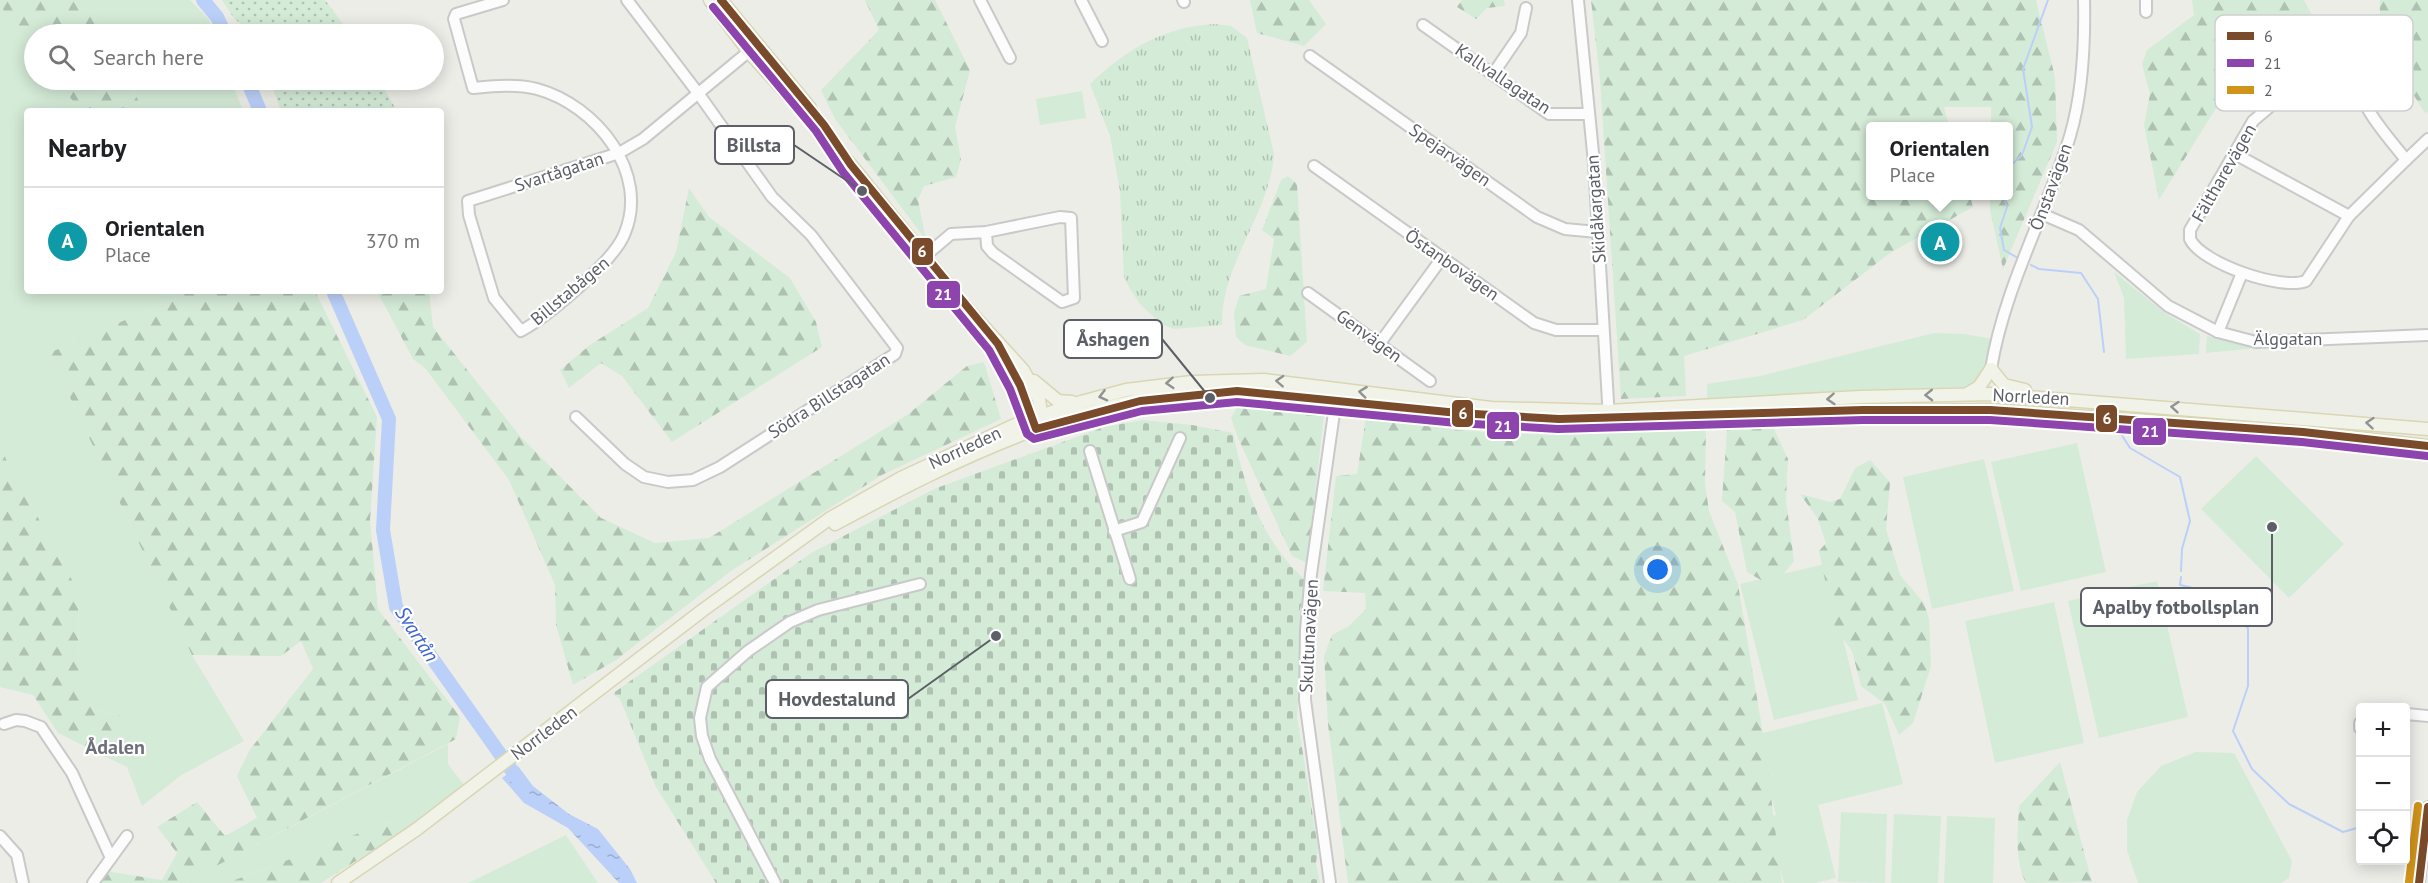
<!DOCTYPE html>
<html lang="en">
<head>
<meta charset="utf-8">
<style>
	:root { --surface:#fff; --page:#f2f2f2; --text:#202124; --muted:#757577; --line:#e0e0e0; --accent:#ea580c }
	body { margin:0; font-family:"PT Sans",sans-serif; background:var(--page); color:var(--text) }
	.controls { position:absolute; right:18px; bottom:18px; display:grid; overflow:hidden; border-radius:6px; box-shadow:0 3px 15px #0003 }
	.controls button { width:54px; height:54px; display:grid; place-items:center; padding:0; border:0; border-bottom:2px solid var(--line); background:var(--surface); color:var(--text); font:30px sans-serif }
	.you { position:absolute; left:1658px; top:570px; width:21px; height:21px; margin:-15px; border:4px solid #fff; border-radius:50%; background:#1a73e8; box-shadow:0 0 0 9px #1a73e833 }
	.badge { display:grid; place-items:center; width:39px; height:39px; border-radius:50%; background:var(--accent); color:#fff; font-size:20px; font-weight:700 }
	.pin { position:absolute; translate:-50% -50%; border:3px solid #fff; box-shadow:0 2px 6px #0006 }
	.popup { position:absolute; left:1866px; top:122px; width:147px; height:78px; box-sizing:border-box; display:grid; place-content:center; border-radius:6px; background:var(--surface); filter:drop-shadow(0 2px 4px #0005); font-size:20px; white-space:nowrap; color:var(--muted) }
	.popup b { font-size:22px; color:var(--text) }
	.popup::after { content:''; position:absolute; left:50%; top:100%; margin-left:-12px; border:12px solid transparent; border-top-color:var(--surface) }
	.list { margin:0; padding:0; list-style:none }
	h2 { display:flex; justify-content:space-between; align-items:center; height:78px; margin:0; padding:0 24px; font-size:26px }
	h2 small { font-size:20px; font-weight:400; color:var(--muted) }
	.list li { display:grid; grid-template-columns:39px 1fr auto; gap:18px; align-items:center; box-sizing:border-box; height:108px; padding:0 24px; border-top:2px solid var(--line) }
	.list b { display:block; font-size:22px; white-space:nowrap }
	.list p { margin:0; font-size:20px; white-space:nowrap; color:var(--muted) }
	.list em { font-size:20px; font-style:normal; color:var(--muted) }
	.icon { flex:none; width:33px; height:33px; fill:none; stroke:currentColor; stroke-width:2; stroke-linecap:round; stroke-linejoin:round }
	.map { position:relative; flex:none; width:2428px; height:883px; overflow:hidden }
	.search { position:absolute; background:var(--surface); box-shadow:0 3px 15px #0003; left:24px; top:24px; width:420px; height:66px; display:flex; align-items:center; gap:15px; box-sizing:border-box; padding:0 21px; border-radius:33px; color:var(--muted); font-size:22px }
	.panel { position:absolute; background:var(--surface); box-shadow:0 3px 15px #0003; left:24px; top:108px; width:420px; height:186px; border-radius:6px }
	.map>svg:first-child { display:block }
</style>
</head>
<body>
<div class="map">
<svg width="2428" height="883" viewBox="0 0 2428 883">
	<defs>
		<pattern id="forest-firs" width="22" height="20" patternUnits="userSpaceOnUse" patternTransform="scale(1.5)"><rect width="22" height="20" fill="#d4ebd7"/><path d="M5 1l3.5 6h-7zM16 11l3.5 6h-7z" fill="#afc2b2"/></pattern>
		<pattern id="cemetery-stones" width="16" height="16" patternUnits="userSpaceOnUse" patternTransform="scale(1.5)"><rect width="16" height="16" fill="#d4ebd7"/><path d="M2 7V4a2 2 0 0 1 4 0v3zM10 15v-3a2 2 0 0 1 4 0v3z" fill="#afc2b2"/></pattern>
		<pattern id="park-tufts" width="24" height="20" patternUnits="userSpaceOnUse" patternTransform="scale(1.5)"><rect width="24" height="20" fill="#d4ebd7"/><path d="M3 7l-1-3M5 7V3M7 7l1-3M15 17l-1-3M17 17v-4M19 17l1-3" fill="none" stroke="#afc2b2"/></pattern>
		<pattern id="garden-dots" width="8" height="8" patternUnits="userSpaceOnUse" patternTransform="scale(1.5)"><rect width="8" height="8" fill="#d4ebd7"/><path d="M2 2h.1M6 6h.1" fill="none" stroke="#afc2b2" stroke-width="1.8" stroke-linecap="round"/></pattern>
		<pattern id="water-ripples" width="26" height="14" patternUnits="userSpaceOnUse" patternTransform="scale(1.5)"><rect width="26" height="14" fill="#bbd0f8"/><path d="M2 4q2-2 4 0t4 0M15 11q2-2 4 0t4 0" fill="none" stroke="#9baccd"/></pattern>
	</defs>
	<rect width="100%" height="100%" fill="#edede8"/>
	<!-- grass -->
	<g fill="#d4ebd7">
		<polygon points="85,0 190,0 209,20 214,34 104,34"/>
		<polygon points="0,5 34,55 34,80 54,80 82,111 27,111 27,291 192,291 49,353 192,655 244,741 180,776 142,806 127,767 106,757 122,716 94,710 79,684 78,591 0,448"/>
		<polygon points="128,80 231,80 243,111 129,111 140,103"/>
		<polygon points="1082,91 1086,118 1040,125 1036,99"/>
		<polygon points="2114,272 2165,313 2200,334 2199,354 2126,359 2124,298"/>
		<polygon points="1934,333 1965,334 1992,339 1981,379 1967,387 1858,390 1707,400 1707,384 1760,376"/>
		<polygon points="2207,336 2257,348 2206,353"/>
		<polygon points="2077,443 2106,572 2021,591 1991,462"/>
		<polygon points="2256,456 2344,544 2289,598 2201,509"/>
		<polygon points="1984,459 2014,591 1932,609 1903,477"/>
		<polygon points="1825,564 1858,700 1774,720 1740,584"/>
		<polygon points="2157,581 2188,717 2099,738 2068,601"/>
		<polygon points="2054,602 2084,743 1995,763 1965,621"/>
		<polygon points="1882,703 1903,784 1818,805 1836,878 1815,883 1784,883 1767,818 1776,815 1755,735"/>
		<polygon points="448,744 448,764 464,785 411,826 391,821 227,883 184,883"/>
		<polygon points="2196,752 2234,753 2292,861 2289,878 2281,883 2138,883 2127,850 2127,820 2137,792 2161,766"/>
		<polygon points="1841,812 1887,814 1885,883 1838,882"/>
		<polygon points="1894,814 1941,816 1938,883 1891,883"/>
		<polygon points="1947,816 1995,818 1993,883 1944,883"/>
		<polygon points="566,835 598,883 468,883"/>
	</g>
	<!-- forest -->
	<g fill="url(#forest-firs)">
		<polygon points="0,0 85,0 104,34 34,34 34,55 0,5"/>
		<polygon points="865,0 935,0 970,70 955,127 961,159 956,177 924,186 918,200 926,240 835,119 821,90 879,30"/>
		<polygon points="1250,0 1309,0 1326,24 1304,46 1257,33"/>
		<polygon points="1462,0 1504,0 1505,6 1487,8 1476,19 1457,7"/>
		<polygon points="1591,0 2036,0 2055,77 2057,142 2003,269 1990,210 1990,196 2009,196 2009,127 1991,126 1991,107 1944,107 1949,126 1871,127 1871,196 1970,196 1973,207 1890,253 1803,320 1684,356 1686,396 1621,399 1600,80"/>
		<polygon points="2192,0 2304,0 2318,26 2257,58 2218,105 2159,200 2144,125 2150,94 2142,64 2147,50 2194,15"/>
		<path d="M2380,0H2428V112L2425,113C2406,83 2376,36 2380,0Z"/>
		<polygon points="54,80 128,80 140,104 129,111 82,111"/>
		<polygon points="1288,176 1297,184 1307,342 1290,356 1245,345 1236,337 1234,313 1239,296 1266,289 1274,239 1262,230 1281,180"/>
		<polygon points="689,188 709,217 790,278 816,322 822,347 672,442 622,376 601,363 569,388 560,370 590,345 648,308 676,252"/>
		<polygon points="192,291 315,291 377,417 370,520 378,609 460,717 456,739 184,883 100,883 105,871 162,880 177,853 157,827 197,802 225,836 257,818 237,776 249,751 313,669 301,641 281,656 192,655 49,353"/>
		<polygon points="377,291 429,291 433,327 520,436 601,518 655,543 709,538 907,415 967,366 984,362 1001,419 882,475 731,571 616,660 573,685 556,625 555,585 509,480 425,368 413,359"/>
		<polygon points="1240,402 1309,406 1324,415 1307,563 1292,556 1238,438 1231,418"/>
		<polygon points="1366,417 1457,430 1521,434 1706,422 1705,484 1709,511 1738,584 1763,734 1782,883 1348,883 1328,724 1324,656 1332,635 1349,626 1366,609 1365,593 1323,591 1336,476 1357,474"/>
		<polygon points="1769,418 1788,459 1786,500 1794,561 1773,587 1747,572 1735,512 1722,501 1727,430"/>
		<polygon points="0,448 78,591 79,684 94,710 122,716 106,757 58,733 33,695 0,687"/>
		<polygon points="1870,460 1890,482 1886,529 1900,575 1924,603 1929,619 1931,666 1913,723 1899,735 1885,704 1861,686 1852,651 1835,628 1819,551 1826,543 1818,519 1800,494 1830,502 1840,499 1855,468"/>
		<path d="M2060,762L2092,882L2026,883C2014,860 2018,831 2019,806Z"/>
		<polygon points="391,821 411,826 321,883 227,883"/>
	</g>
	<!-- cemetery -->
	<path fill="url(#cemetery-stones)" d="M1143,420L1192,425L1233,433C1245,489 1263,545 1308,582L1300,609L1302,661L1297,716L1318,848L1316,863L1320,883H716L656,787L620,699L612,694L811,553L934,489L1104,427Z"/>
	<!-- park -->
	<path fill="url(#park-tufts)" d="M1215,24L1231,26L1247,38L1274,154C1270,215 1221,262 1222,325L1174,329L1161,324L1140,304L1130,289L1124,278L1120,191L1110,136L1090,84C1125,50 1165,26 1215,24Z"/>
	<!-- garden -->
	<g fill="url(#garden-dots)">
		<polygon points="222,0 325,0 351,34 251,34 233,17"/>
		<polygon points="270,80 379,80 397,111 281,111"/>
	</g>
	<!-- water -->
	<polygon fill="url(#water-ripples)" points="518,766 533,786 569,814 598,829 630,869 637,883 619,883 568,828 524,803 502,778"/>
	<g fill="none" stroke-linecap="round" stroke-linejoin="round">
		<!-- stream -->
		<g stroke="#bbd0f8" stroke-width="2">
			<polyline points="2009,167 2022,155 2032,127 2023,69 2048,0"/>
			<polyline points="2003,196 2007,207 2000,228 2004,250 2018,258"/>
			<polyline points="2031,265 2039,269 2081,273 2098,299 2104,352"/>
			<polyline points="2116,426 2130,448 2180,477 2190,521 2182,549 2181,571"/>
			<path d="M2181,577L2180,585C2210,590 2227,608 2248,628V686L2233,731L2252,769L2289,804L2343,832L2357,828"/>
		</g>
		<!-- river -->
		<g stroke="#bbd0f8" stroke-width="14">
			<polyline points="203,0 217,17 225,34"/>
			<polyline points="247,80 260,111"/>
			<polyline points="333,291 389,419 383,530 396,607 522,785"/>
		</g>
		<!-- minor casing -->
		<g stroke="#c9c9c9" stroke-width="14">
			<g id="minor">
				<path d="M503,0L456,14L454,19L473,88C495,86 516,84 537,89C596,105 651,173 624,235C612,263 548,316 521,331L494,298L469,215L468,201L619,153L643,139L753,48"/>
				<polyline points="980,0 1010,58"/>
				<polyline points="1081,0 1102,41"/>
				<polyline points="1183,0 1184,2"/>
				<polyline points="1578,0 1594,163 1609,419"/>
				<polyline points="2146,12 2146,0"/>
				<polyline points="1423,25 1549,114 1588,114"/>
				<polyline points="1310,56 1537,217 1565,229 1597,232"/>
				<path d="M2347,66C2358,77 2360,96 2368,109C2378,127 2393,143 2406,160L2349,216L2306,281C2281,291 2201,263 2190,239V230L2253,121L2279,99L2339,67Z"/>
				<polyline points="1493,74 1521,33 1526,8"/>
				<polyline points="2235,154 2349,216"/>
				<polyline points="2406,160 2428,139"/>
				<polyline points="1314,166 1534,323 1556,330 1603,330"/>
				<polyline points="2042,214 2079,230 2168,306 2218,332 2256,342 2428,335"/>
				<polyline points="925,256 951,234 986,232 987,246 993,253 1062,302 1074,298 1071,218 1060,217 986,232"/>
				<polyline points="1308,293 1430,381"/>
				<polyline points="2218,332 2242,273"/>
				<polyline points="1380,343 1442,258"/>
				<path d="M1991,369C2004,288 2046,214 2070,136C2083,92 2085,45 2084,0"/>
				<polyline points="576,417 625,464 644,477 668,482 693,480 720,467 895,354 897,348 811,235 772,197 698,93 627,0"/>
				<polyline points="1090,451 1130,579"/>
				<polyline points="1114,531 1142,522 1180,438"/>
				<polyline points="2406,714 2428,716"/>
				<polyline points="2360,723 2360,728"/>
				<polyline points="4,724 16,720 25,721 41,727 72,773 111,858"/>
				<polyline points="0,836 17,855 23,883"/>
				<polyline points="93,883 127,836"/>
				<polyline points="775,883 710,759 702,736 700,718 707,687 748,651 790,622 818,610 920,584"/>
				<polyline points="1330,883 1305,700 1306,630 1311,574 1337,392"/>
				<polyline points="2419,883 2428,807"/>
			</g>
		</g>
		<!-- major casing -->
		<g stroke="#d8d6b3" stroke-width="15">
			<g id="major">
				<polyline points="710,0 749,52 851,165 962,303 1023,370 1039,399 1041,413 1038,422"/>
				<polyline points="721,0 810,108"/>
				<polyline points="1006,359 1020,385 1035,425"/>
				<polyline points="1991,369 2004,385 2025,390"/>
				<polyline points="1034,381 1058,401 1072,402"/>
				<polyline points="1969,393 1979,387 1991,369"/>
				<polyline points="1708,414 1990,410 2303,432 2428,446"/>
				<path d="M835,524C957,458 1094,389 1237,391C1320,393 1403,410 1486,415"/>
				<polyline points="338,883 417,829 703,610 829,519 901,478 1015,425 1081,402 1126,390 1192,382 1264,380 1491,408 1608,411 1861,397 1991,394 2428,429"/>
			</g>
		</g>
		<!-- minor -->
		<use href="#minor" stroke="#fcfcfc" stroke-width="10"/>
		<!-- major -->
		<use href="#major" stroke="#f2f3e8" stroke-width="12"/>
		<!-- bus-1 casing -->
		<g stroke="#fff" stroke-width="12">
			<g id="bus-1">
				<polyline points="721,0 824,125 851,165 998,344 1020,385 1036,429 1140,401 1237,391 1458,413 1559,419 1863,410 1990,410 2303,432 2428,446"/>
				<polyline points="2419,883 2428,807"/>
			</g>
		</g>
		<!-- bus-2 casing -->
		<g stroke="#fff" stroke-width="12">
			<polyline id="bus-2" points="713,7 816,131 843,172 989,350 1010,389 1027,434 1034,439 1142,411 1237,402 1457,423 1558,429 1863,420 1990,420 2302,442 2427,456"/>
		</g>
		<!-- bus-3 casing -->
		<g stroke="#fff" stroke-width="12">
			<polyline id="bus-3" points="2409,882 2418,806"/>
		</g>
		<!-- bus-1 -->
		<use href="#bus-1" stroke="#7a4b2a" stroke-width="8"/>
		<!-- bus-2 -->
		<use href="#bus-2" stroke="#8e44ad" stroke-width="8"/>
		<!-- bus-3 -->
		<use href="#bus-3" stroke="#d0941a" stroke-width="8"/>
	</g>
	<!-- one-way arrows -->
	<defs><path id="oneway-chevron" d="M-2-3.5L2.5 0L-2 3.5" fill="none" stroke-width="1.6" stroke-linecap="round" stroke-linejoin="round" transform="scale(1.5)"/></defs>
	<g stroke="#909394">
		<use href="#oneway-chevron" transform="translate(1280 381) rotate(-177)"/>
		<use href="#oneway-chevron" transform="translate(1170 383) rotate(176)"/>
		<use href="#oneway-chevron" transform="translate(1363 392) rotate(-173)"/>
		<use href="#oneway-chevron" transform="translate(1929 395) rotate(179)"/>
		<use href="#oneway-chevron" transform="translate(1103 396) rotate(166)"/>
		<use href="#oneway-chevron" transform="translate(1831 399) rotate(176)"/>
		<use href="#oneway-chevron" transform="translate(2175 407) rotate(-175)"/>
		<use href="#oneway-chevron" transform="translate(2370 423) rotate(-175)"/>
	</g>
	<g text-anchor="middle" stroke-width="4.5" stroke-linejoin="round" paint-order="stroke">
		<!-- street labels -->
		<g font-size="18" fill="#5c5f67" stroke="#fff">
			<text transform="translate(1503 79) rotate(34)" y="6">Kallvallagatan</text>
			<text transform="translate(1450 155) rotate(35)" y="6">Spejarvägen</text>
			<text transform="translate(559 172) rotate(-18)" y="6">Svartågatan</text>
			<text transform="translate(2224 173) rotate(-60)" y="6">Fältharevägen</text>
			<text transform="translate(2051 187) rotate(-70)" y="6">Önstavägen</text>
			<text transform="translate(1596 209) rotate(-94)" y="6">Skidåkargatan</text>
			<text transform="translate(1452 265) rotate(35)" y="6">Östanbovägen</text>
			<text transform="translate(570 291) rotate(-40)" y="6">Billstabågen</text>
			<text transform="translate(1369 336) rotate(36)" y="6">Genvägen</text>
			<text x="2288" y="345">Älggatan</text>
			<text transform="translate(829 396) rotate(-33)" y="6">Södra Billstagatan</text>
			<text transform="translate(2031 397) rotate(3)" y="6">Norrleden</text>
			<text transform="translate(965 448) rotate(-25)" y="6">Norrleden</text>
			<text transform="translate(1309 636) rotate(-87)" y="6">Skultunavägen</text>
			<text transform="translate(544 733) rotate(-37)" y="6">Norrleden</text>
		</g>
		<!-- water labels -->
		<g font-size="20" font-style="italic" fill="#3b62d0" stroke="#fff">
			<text transform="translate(417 634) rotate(57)" y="7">Svartån</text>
		</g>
		<!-- neighbourhood labels -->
		<g font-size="20" font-weight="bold" fill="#6d7079" stroke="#fff">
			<text x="115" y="754">Ådalen</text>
		</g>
	</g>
	<!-- legend -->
	<rect x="2215" y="15" width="198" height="96" rx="9" fill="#fff" stroke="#cecfd1" stroke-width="1.5"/>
	<rect x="2227" y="32" width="27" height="8" fill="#7a4b2a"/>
	<rect x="2227" y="59" width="27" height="8" fill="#8e44ad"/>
	<rect x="2227" y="86" width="27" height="8" fill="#d0941a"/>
	<g font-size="16" fill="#5c5f67">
		<text x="2264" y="42">6</text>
		<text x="2264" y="69">21</text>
		<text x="2264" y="96">2</text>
	</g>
	<!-- callouts -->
	<path fill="none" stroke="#5c5f67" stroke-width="2" d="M862 191L794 145M1210 398L1162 339M2272 527L2272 607M996 636L908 699"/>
	<g fill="#5c5f67" stroke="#fff" stroke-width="2">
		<circle cx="862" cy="191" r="6"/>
		<circle cx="1210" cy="398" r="6"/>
		<circle cx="2272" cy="527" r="6"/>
		<circle cx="996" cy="636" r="6"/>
	</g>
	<g fill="#fff" stroke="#5c5f67" stroke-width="2">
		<rect x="715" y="126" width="79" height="38" rx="6"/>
		<rect x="1064" y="320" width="98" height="38" rx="6"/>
		<rect x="2081" y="588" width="191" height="38" rx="6"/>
		<rect x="766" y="680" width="142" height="38" rx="6"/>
	</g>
	<g font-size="20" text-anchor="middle" font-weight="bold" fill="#5c5f67">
		<text x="754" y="152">Billsta</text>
		<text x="1113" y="346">Åshagen</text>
		<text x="2176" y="614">Apalby fotbollsplan</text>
		<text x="837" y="706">Hovdestalund</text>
	</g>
	<g stroke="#fff" stroke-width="2">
		<rect x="911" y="237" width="23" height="29" rx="6" fill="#7a4b2a"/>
		<rect x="926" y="280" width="35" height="29" rx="6" fill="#8e44ad"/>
		<rect x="1451" y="399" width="23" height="29" rx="6" fill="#7a4b2a"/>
		<rect x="2095" y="404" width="23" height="29" rx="6" fill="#7a4b2a"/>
		<rect x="1486" y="411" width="34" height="29" rx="6" fill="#8e44ad"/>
		<rect x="2132" y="417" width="35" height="29" rx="6" fill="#8e44ad"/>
	</g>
	<g font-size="16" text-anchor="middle" font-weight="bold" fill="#fff">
		<text x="922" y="257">6</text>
		<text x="943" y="300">21</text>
		<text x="1463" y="419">6</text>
		<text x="2107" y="424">6</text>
		<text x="1503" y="432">21</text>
		<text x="2150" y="437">21</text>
	</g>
</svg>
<div class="controls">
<button>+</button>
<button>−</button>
<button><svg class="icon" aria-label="locate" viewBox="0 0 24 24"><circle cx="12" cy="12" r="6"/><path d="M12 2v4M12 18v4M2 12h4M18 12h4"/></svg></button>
</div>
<div class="you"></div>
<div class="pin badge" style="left:1940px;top:242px;background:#0f9aa8">A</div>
<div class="popup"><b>Orientalen</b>Place</div>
<div class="search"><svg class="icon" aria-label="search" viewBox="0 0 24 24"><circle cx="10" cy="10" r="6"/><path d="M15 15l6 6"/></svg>Search here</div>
<section class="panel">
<h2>Nearby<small></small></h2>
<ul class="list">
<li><span class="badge" style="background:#0f9aa8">A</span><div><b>Orientalen</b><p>Place</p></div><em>370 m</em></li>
</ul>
</section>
</div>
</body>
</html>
